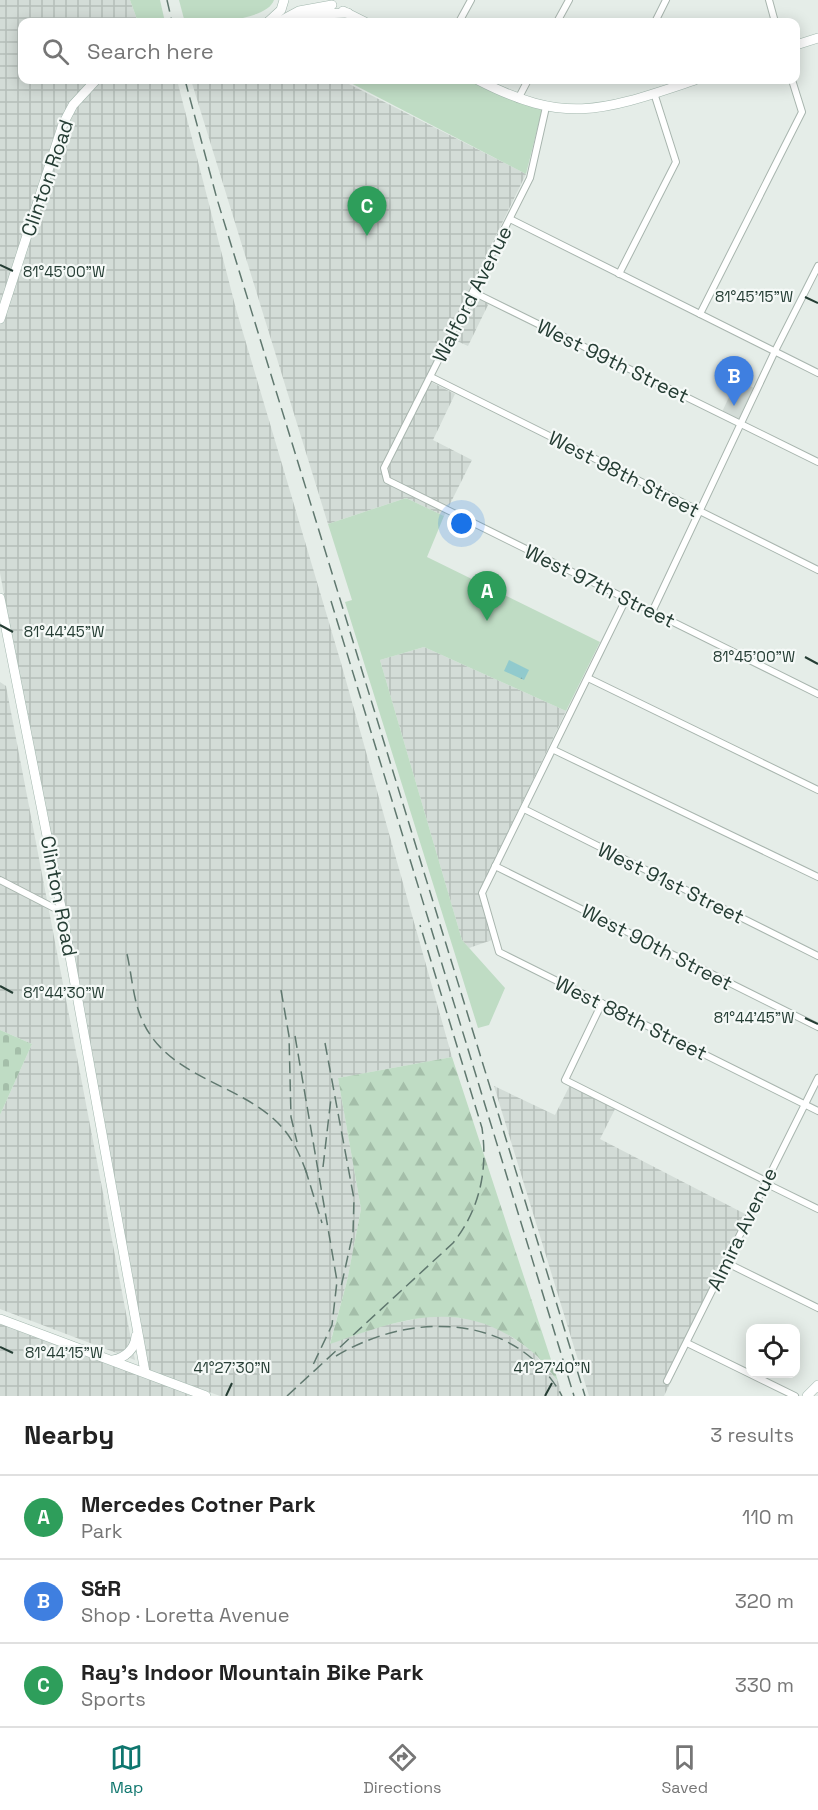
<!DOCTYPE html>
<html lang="en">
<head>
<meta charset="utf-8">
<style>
	:root { --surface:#fff; --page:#f6f6f6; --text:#222; --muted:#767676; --line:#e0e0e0; --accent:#0f766e }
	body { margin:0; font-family:"Space Grotesk",sans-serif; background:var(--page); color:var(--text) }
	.controls { position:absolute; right:18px; bottom:18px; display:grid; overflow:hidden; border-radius:12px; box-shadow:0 3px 15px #0003 }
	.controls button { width:54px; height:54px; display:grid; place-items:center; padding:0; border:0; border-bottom:2px solid var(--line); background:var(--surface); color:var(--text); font:30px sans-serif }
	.you { position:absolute; left:462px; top:524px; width:21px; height:21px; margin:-15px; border:4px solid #fff; border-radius:50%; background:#1a73e8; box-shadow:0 0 0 9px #1a73e833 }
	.badge { display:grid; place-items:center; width:39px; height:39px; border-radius:50%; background:var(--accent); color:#fff; font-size:20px; font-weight:700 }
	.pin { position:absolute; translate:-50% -50px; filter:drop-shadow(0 2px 3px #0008) }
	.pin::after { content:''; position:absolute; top:32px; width:21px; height:18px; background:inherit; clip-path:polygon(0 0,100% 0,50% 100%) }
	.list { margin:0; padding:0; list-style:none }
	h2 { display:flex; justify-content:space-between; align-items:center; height:78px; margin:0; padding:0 24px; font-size:26px }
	h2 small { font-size:20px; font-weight:400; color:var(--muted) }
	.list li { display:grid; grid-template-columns:39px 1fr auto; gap:18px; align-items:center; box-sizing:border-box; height:84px; padding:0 24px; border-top:2px solid var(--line) }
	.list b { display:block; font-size:22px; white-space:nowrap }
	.list p { margin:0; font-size:20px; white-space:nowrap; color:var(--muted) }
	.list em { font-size:20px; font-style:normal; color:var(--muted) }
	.icon { flex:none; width:33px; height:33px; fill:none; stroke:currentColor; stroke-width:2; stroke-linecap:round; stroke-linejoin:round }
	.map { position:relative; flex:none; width:818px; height:1396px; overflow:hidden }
	.search { position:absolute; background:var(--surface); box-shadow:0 3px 15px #0003; left:18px; right:18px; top:18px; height:66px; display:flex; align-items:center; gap:15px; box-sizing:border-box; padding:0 21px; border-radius:12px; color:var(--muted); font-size:22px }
	.sheet { height:330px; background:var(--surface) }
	nav { display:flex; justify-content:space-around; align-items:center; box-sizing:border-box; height:84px; border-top:2px solid var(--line); background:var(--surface); font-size:16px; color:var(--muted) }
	nav a { display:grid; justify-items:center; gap:3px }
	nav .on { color:var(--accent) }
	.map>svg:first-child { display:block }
</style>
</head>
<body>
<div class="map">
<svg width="818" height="1396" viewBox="0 0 818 1396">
	<defs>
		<pattern id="industrial-grid" width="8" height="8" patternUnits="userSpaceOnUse" patternTransform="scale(1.5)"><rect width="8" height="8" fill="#d3dcd7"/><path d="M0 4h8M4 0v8" fill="none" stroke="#b5beb9"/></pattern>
		<pattern id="forest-firs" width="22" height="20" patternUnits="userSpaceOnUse" patternTransform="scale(1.5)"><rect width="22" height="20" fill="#bfdcc4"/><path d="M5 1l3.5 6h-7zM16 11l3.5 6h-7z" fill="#a4bea9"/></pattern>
		<pattern id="cemetery-stones" width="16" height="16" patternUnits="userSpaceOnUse" patternTransform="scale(1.5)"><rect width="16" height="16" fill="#bfdcc4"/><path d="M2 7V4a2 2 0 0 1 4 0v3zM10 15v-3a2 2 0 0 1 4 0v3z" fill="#a4bea9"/></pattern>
		<pattern id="water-ripples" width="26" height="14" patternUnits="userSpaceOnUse" patternTransform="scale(1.5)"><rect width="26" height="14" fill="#91cacd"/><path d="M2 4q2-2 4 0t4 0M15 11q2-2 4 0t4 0" fill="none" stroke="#76a5a7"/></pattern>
	</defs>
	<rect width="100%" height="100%" fill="#e5ede8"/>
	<!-- built -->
	<polygon fill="#d3dcd7" points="737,380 754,388 739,420 722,412"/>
	<!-- industrial -->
	<g fill="url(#industrial-grid)">
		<polygon points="0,0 130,0 138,22 22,22 22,80 177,80 236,309 341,663 452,1057 338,1078 361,1209 347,1281 330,1343 381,1326 435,1315 476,1320 501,1330 532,1351 558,1381 562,1396 220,1396 149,1370 0,573"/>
		<polygon points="191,80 341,80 526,174 468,293 489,303 468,346 448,337 427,380 455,394 433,440 472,460 444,516 406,498 328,524"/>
		<polygon points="424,647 566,711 479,892 492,940 469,948 462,940 380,660"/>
		<polygon points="0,682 6,686 135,1360 0,1309 0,1115 32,1044 0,1030"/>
		<polygon points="570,1085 615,1109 600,1139 751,1217 664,1396 589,1396 494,1086 555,1115"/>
		<polygon points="0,1319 206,1396 0,1396"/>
	</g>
	<!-- green -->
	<g fill="#bfdcc4">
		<polygon points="130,0 160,0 165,22 138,22"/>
		<path d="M179,0H274C267,21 203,25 184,19Z"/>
		<polygon points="345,80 468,80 542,110 526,174"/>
		<polygon points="406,498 444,516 427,557 600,642 566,711 424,647 380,660 462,940 505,988 489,1025 478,1028 345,602 352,600 328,524"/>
	</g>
	<!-- forest -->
	<path fill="url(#forest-firs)" d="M452,1057L558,1381C549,1371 541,1358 530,1350C463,1296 403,1318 330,1344L347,1281L361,1209L338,1078Z"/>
	<!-- cemetery -->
	<polygon fill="url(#cemetery-stones)" points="0,1030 32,1044 0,1115"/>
	<!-- water -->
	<polygon fill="url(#water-ripples)" points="509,660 529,670 524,680 504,671"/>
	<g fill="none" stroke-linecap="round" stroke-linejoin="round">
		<!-- street casing -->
		<g stroke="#a8b5ae" stroke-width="8">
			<g id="street">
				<polyline points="769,0 775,22"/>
				<polyline points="459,22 471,0"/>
				<polyline points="557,22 569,0"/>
				<polyline points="655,22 666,0"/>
				<polyline points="518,99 528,80"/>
				<polyline points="546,107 530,178 384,468 387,480 818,694"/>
				<polyline points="510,219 818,373"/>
				<polyline points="619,274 676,162 654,93"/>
				<polyline points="473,292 818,462"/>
				<polyline points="700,314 802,112 792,80"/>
				<polyline points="431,377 818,570"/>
				<polyline points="626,599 482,893 499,952 818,1111"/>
				<polyline points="652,612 775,351 818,266"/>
				<polyline points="588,678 818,790"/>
				<polyline points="554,750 818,877"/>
				<polyline points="524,809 818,956"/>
				<polyline points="495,866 818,1027"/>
				<polyline points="0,880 62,912"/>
				<polyline points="602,1003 565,1080 766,1181"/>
				<polyline points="765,1183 818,1209"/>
				<polyline points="725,1262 818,1308"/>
				<polyline points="687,1343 795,1396"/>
				<polyline points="667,1381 818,1078"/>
			</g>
		</g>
		<!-- secondary casing -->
		<g stroke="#a4b8af" stroke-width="10">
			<g id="secondary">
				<polyline points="343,11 365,22"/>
				<polyline points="286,18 299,11 332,5"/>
				<polyline points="268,22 320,14 348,13"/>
				<polyline points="268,22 281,10 284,0"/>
				<polyline points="796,45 818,38"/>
				<path d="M478,80C567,126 605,110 695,80"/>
				<polyline points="0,319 63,124 73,105 96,80"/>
				<polyline points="0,598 62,912 145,1372"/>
				<polyline points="0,1319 206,1396"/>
				<path d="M113,1360C125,1358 135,1349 136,1336"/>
				<polyline points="807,1396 818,1385"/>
			</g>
		</g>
		<!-- street -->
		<use href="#street" stroke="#fff" stroke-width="6"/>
		<!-- secondary -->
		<use href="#secondary" stroke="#fff" stroke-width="9"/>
		<!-- rail -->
		<g stroke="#60786f" stroke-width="1.5" stroke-dasharray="12 6" stroke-linecap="butt">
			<polyline points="167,0 172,22"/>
			<polyline points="185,80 217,199 585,1396"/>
			<polyline points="331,601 574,1396"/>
			<path d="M127,954C132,976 133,1001 143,1022C169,1078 238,1083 278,1123C293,1138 300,1155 307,1174"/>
			<polyline points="281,990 289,1036 291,1117 297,1142"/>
			<polyline points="295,1036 337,1281 332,1325 312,1367"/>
			<polyline points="325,1043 354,1199 353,1233 341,1287"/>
			<polyline points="323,1167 331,1098"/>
			<polyline points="305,1168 322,1223"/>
			<path d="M336,1356C411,1311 516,1312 562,1396"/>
			<path d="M287,1396L453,1243C480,1209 488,1170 482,1128L420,925"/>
		</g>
	</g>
	<!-- ticks -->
	<path fill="none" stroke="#253d34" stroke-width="2" d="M0,265L13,271M805,297L818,303M0,625L13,632M805,657L818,664M0,986L13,993M805,1018L818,1024M0,1347L13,1353M226,1396L232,1383M545,1396L552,1383"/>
	<g text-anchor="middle" stroke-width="4.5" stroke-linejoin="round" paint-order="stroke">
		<!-- street labels -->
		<g font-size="20" fill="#253d34" stroke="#f5f9f7">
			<text transform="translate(47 178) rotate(-71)" y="7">Clinton Road</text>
			<text transform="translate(472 294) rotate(-63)" y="7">Walford Avenue</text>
			<text transform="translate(613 361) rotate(26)" y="7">West 99th Street</text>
			<text transform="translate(624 474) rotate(27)" y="7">West 98th Street</text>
			<text transform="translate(600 586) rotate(26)" y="7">West 97th Street</text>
			<text transform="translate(671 883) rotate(26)" y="7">West 91st Street</text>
			<text transform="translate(59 896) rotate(79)" y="7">Clinton Road</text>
			<text transform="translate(657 947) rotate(27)" y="7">West 90th Street</text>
			<text transform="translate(631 1018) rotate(26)" y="7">West 88th Street</text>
			<text transform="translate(742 1229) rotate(-64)" y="7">Almira Avenue</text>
		</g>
	</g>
	<g font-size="15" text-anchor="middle" fill="#253d34" stroke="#f5f9f7" stroke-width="4.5" stroke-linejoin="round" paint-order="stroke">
		<text x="64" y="277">81°45'00"W</text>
		<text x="754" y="302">81°45'15"W</text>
		<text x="64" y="637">81°44'45"W</text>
		<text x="754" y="662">81°45'00"W</text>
		<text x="64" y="998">81°44'30"W</text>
		<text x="754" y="1023">81°44'45"W</text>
		<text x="64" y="1358">81°44'15"W</text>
		<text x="232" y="1373">41°27'30"N</text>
		<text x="552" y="1373">41°27'40"N</text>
	</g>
</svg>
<div class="controls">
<button><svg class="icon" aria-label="locate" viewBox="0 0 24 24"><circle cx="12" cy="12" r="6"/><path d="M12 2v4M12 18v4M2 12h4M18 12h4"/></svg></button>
</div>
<div class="you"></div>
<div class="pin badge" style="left:487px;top:621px;background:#2e9e5b">A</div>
<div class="pin badge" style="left:734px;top:406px;background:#3f7fe0">B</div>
<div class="pin badge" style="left:367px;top:236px;background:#2e9e5b">C</div>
<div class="search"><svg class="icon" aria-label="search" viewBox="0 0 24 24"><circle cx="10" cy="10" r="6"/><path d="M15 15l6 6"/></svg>Search here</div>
</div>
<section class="sheet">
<h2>Nearby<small>3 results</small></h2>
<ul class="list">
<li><span class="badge" style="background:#2e9e5b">A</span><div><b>Mercedes Cotner Park</b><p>Park</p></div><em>110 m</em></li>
<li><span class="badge" style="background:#3f7fe0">B</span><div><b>S&amp;R</b><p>Shop · Loretta Avenue</p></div><em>320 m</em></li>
<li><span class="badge" style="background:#2e9e5b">C</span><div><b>Ray's Indoor Mountain Bike Park</b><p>Sports</p></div><em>330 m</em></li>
</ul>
</section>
<nav>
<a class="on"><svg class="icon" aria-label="map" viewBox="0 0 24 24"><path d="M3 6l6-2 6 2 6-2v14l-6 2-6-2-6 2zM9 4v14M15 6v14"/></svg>Map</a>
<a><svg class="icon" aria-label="directions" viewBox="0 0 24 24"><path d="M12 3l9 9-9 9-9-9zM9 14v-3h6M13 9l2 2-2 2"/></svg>Directions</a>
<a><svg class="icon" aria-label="saved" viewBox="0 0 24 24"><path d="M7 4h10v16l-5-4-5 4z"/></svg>Saved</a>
</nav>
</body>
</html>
